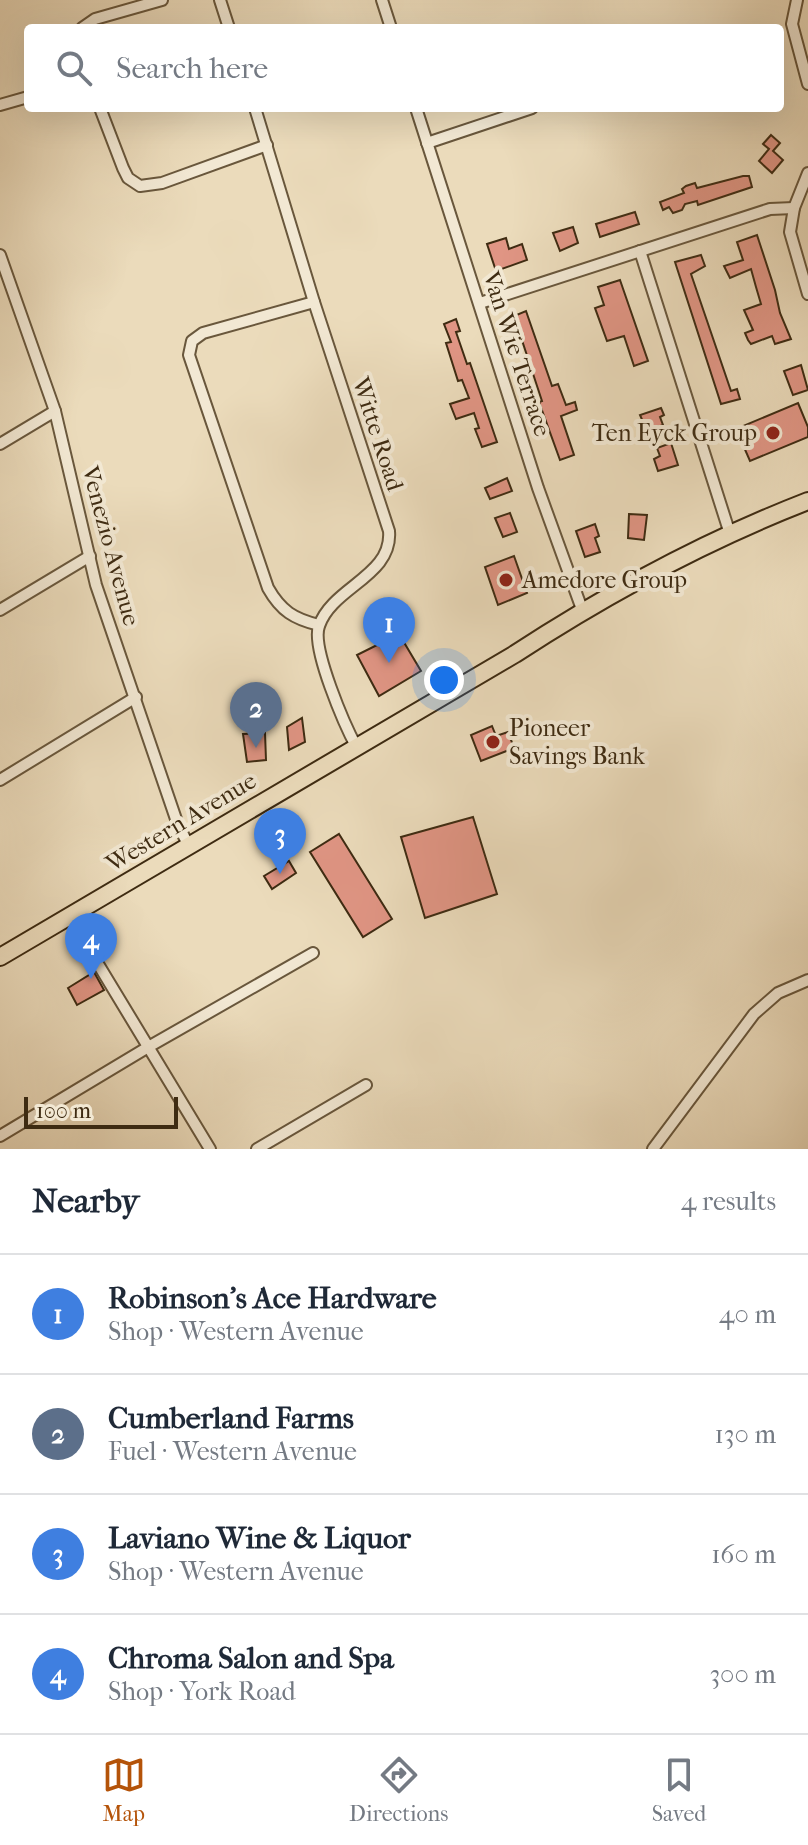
<!DOCTYPE html>
<html lang="en">
<head>
<meta charset="utf-8">
<style>
	:root { --surface:#fff; --page:#f2f2f3; --text:#1f2937; --muted:#747a83; --line:#e0e1e3; --accent:#b45309 }
	body { margin:0; font-family:"IM FELL French Canon",serif; background:var(--page); color:var(--text) }
	.scale { position:absolute; left:24px; bottom:20px; width:154px; box-sizing:border-box; padding-left:8px; border:4px solid #3e2b12; border-top:0; font-size:22px; line-height:28px; white-space:nowrap; color:#3e2b12; -webkit-text-stroke:6px #f2e8d3; paint-order:stroke }
	.you { position:absolute; left:444px; top:680px; width:28px; height:28px; margin:-20px; border:6px solid #fff; border-radius:50%; background:#1a73e8; box-shadow:0 0 0 12px #1a73e833 }
	.badge { display:grid; place-items:center; width:52px; height:52px; border-radius:50%; background:var(--accent); color:#fff; font-size:26px; font-weight:700 }
	.pin { position:absolute; translate:-50% -66px; filter:drop-shadow(0 2px 4px #0008) }
	.pin::after { content:''; position:absolute; top:42px; width:28px; height:24px; background:inherit; clip-path:polygon(0 0,100% 0,50% 100%) }
	.list { margin:0; padding:0; list-style:none }
	h2 { display:flex; justify-content:space-between; align-items:center; height:104px; margin:0; padding:0 32px; font-size:34px }
	h2 small { font-size:26px; font-weight:400; color:var(--muted) }
	.list li { display:grid; grid-template-columns:52px 1fr auto; gap:24px; align-items:center; box-sizing:border-box; height:120px; padding:0 32px; border-top:2px solid var(--line) }
	.list b { display:block; font-size:30px; white-space:nowrap }
	.list p { margin:0; font-size:26px; white-space:nowrap; color:var(--muted) }
	.list em { font-size:26px; font-style:normal; color:var(--muted) }
	.icon { flex:none; width:44px; height:44px; fill:none; stroke:currentColor; stroke-width:2; stroke-linecap:round; stroke-linejoin:round }
	.map { position:relative; flex:none; width:808px; height:1149px; overflow:hidden }
	.search { position:absolute; background:var(--surface); box-shadow:0 8px 32px #0002; left:24px; right:24px; top:24px; height:88px; display:flex; align-items:center; gap:20px; box-sizing:border-box; padding:0 28px; border-radius:8px; color:var(--muted); font-size:30px }
	.sheet { height:584px; background:var(--surface) }
	nav { display:flex; justify-content:space-around; align-items:center; box-sizing:border-box; height:112px; border-top:2px solid var(--line); background:var(--surface); font-size:22px; color:var(--muted) }
	nav a { display:grid; justify-items:center; gap:4px }
	nav .on { color:var(--accent) }
	.map>svg:first-child { display:block }
</style>
</head>
<body>
<div class="map">
<svg width="808" height="1149" viewBox="0 0 808 1149">
	<rect width="100%" height="100%" fill="#ebdbbb"/>
	<filter id="stains"><feTurbulence type="fractalNoise" baseFrequency=".0025" numOctaves="4"/><feColorMatrix values="0 0 0 0 .2 0 0 0 0 .09 0 0 0 0 .02 0 0 0 .5 -.17"/></filter>
	<radialGradient id="worn" r=".72"><stop offset=".6" stop-color="#630" stop-opacity="0"/><stop offset="1" stop-color="#630" stop-opacity=".3"/></radialGradient>
	<!-- building -->
	<g fill="#e09584" stroke="#3e2b12" stroke-width="2">
		<polygon points="771,135 780,143 773,151 783,160 772,173 759,161 769,149 763,144"/>
		<polygon points="743,176 749,176 752,187 698,205 697,201 685,204 682,210 673,213 669,207 663,210 660,202 684,193 682,189 686,186 695,183 697,188"/>
		<polygon points="635,212 639,224 600,237 596,224"/>
		<polygon points="573,227 578,243 560,251 553,233"/>
		<polygon points="757,235 775,290 780,313 791,339 775,344 772,336 751,344 748,340 745,333 753,330 744,310 761,304 756,287 751,269 730,278 724,266 743,260 737,242"/>
		<polygon points="506,238 509,249 522,244 527,260 496,271 487,244"/>
		<polygon points="701,255 705,266 691,274 731,391 737,389 740,399 721,404 675,262"/>
		<polygon points="620,280 648,361 634,366 624,336 607,341 595,308 604,305 598,287"/>
		<polygon points="526,311 552,386 558,384 566,405 575,402 577,410 561,416 574,455 560,460 539,402 542,401 514,316"/>
		<polygon points="456,319 460,331 456,332 467,364 470,363 497,442 482,447 475,429 479,428 474,413 456,419 450,404 469,398 462,380 458,381 446,343 451,342 444,324"/>
		<polygon points="801,365 808,390 793,395 784,371"/>
		<polygon points="798,403 808,427 808,437 750,461 736,429"/>
		<polygon points="661,408 664,415 660,417 663,425 647,431 640,415"/>
		<polygon points="671,443 678,465 658,471 654,459 660,456 657,448"/>
		<polygon points="507,478 512,491 490,499 485,488"/>
		<polygon points="510,513 517,532 503,537 495,518"/>
		<polygon points="629,514 647,515 644,540 628,538"/>
		<polygon points="595,524 599,536 595,538 600,552 585,557 576,531"/>
		<polygon points="514,556 527,593 498,605 485,567"/>
		<polygon points="399,634 421,671 379,696 357,655"/>
		<polygon points="302,718 305,742 289,750 287,727"/>
		<polygon points="492,726 496,736 508,732 514,748 481,761 471,735"/>
		<polygon points="265,733 266,760 247,762 243,734"/>
		<polygon points="473,817 497,894 425,918 401,837"/>
		<polygon points="339,834 392,919 363,937 310,852"/>
		<polygon points="289,861 296,873 272,889 264,876"/>
		<polygon points="94,972 104,990 77,1005 68,988"/>
	</g>
	<g fill="none" stroke-linecap="round" stroke-linejoin="round">
		<!-- street casing -->
		<g stroke="#69573c" stroke-width="14">
			<g id="street">
				<polyline points="220,0 229,28"/>
				<polyline points="382,0 391,28"/>
				<polyline points="797,0 792,24 808,84"/>
				<polyline points="82,28 95,19 162,0"/>
				<polyline points="0,105 28,97"/>
				<polyline points="100,108 123,168 128,178 140,186 162,183 267,145"/>
				<path d="M255,108L314,302L389,531C393,576 332,587 319,626C311,648 345,726 357,748"/>
				<polyline points="416,108 538,488 583,612"/>
				<polyline points="427,143 532,108"/>
				<polyline points="808,173 794,208 790,232 808,294"/>
				<polyline points="640,251 730,534"/>
				<polyline points="0,255 55,411 96,585 178,825 189,846"/>
				<path d="M314,302L203,333L192,341L189,355L268,588C281,611 294,619 319,625"/>
				<polyline points="480,303 770,209 794,208"/>
				<polyline points="0,444 55,411"/>
				<polyline points="0,610 90,556"/>
				<polyline points="0,780 136,697"/>
				<polyline points="69,916 210,1149"/>
				<polyline points="0,1136 150,1046 313,953"/>
				<polyline points="257,1149 366,1085"/>
				<polyline points="653,1149 754,1014 778,993 808,980"/>
			</g>
		</g>
		<!-- primary casing -->
		<g stroke="#3e2b12" stroke-width="20">
			<path id="primary" d="M0,957L515,654C607,594 705,541 808,501"/>
		</g>
		<!-- street -->
		<use href="#street" stroke="#f2e8d3" stroke-width="10"/>
		<!-- primary -->
		<use href="#primary" stroke="#ebdbbb" stroke-width="16"/>
	</g>
	<!-- markers -->
	<g fill="#8f2418" stroke="#f2e8d3" stroke-width="3">
		<circle cx="773" cy="433" r="8"/>
		<circle cx="506" cy="580" r="8"/>
		<circle cx="493" cy="742" r="8"/>
	</g>
	<g text-anchor="middle" stroke-width="8" stroke-linejoin="round" paint-order="stroke">
		<!-- street labels -->
		<g font-size="24" fill="#3e2b12" stroke="#f2e8d3">
			<text transform="translate(517 354) rotate(72)" y="8">Van Wie Terrace</text>
			<text transform="translate(378 434) rotate(72)" y="8">Witte Road</text>
			<text transform="translate(111 546) rotate(75)" y="8">Venezio Avenue</text>
			<text transform="translate(181 822) rotate(-31)" y="8">Western Avenue</text>
		</g>
		<!-- poi labels -->
		<g font-size="24" fill="#3e2b12" stroke="#f2e8d3" text-anchor="start">
			<text x="757" y="441" text-anchor="end">Ten Eyck Group</text>
			<text x="522" y="588">Amedore Group</text>
			<text x="509" y="736">Pioneer<tspan x="509" dy="28">Savings Bank</tspan></text>
		</g>
	</g>
	<rect width="100%" height="100%" filter="url(#stains)"/>
	<rect width="100%" height="100%" fill="url(#worn)"/>
</svg>
<div class="scale">100 m</div>
<div class="you"></div>
<div class="pin badge" style="left:389px;top:663px;background:#3f7fe0">1</div>
<div class="pin badge" style="left:256px;top:748px;background:#5c6f8a">2</div>
<div class="pin badge" style="left:280px;top:874px;background:#3f7fe0">3</div>
<div class="pin badge" style="left:91px;top:979px;background:#3f7fe0">4</div>
<div class="search"><svg class="icon" aria-label="search" viewBox="0 0 24 24"><circle cx="10" cy="10" r="6"/><path d="M15 15l6 6"/></svg>Search here</div>
</div>
<section class="sheet">
<h2>Nearby<small>4 results</small></h2>
<ul class="list">
<li><span class="badge" style="background:#3f7fe0">1</span><div><b>Robinson's Ace Hardware</b><p>Shop · Western Avenue</p></div><em>40 m</em></li>
<li><span class="badge" style="background:#5c6f8a">2</span><div><b>Cumberland Farms</b><p>Fuel · Western Avenue</p></div><em>130 m</em></li>
<li><span class="badge" style="background:#3f7fe0">3</span><div><b>Laviano Wine &amp; Liquor</b><p>Shop · Western Avenue</p></div><em>160 m</em></li>
<li><span class="badge" style="background:#3f7fe0">4</span><div><b>Chroma Salon and Spa</b><p>Shop · York Road</p></div><em>300 m</em></li>
</ul>
</section>
<nav>
<a class="on"><svg class="icon" aria-label="map" viewBox="0 0 24 24"><path d="M3 6l6-2 6 2 6-2v14l-6 2-6-2-6 2zM9 4v14M15 6v14"/></svg>Map</a>
<a><svg class="icon" aria-label="directions" viewBox="0 0 24 24"><path d="M12 3l9 9-9 9-9-9zM9 14v-3h6M13 9l2 2-2 2"/></svg>Directions</a>
<a><svg class="icon" aria-label="saved" viewBox="0 0 24 24"><path d="M7 4h10v16l-5-4-5 4z"/></svg>Saved</a>
</nav>
</body>
</html>
